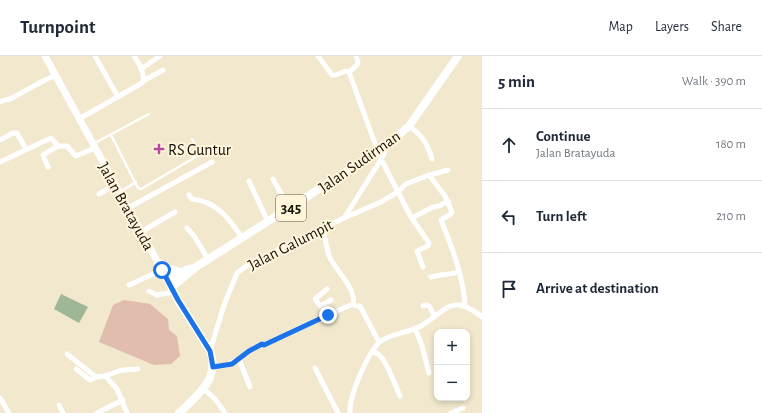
<!DOCTYPE html>
<html lang="en">
<head>
<meta charset="utf-8">
<style>
	:root { --surface:#fff; --page:#f6f6f7; --text:#1f2937; --muted:#747a83; --line:#e0e1e3 }
	body { margin:0; font-family:"Alegreya Sans",sans-serif; background:var(--page); color:var(--text) }
	.controls { position:absolute; right:12px; bottom:12px; display:grid; overflow:hidden; border-radius:8px; box-shadow:0 2px 6px #0003 }
	.controls button { width:36px; height:36px; display:grid; place-items:center; padding:0; border:0; border-bottom:1px solid var(--line); background:var(--surface); color:var(--text); font:20px sans-serif }
	.stop { position:absolute; width:12px; height:12px; margin:-9px; border:3px solid #1a73e8; border-radius:50%; background:#fff }
	.stop.end { background:#1a73e8; border-color:#fff; box-shadow:0 1px 4px #0008 }
	.list { margin:0; padding:0; list-style:none }
	h2 { display:flex; justify-content:space-between; align-items:center; height:52px; margin:0; padding:0 16px; font-size:17px }
	h2 small { font-size:13px; font-weight:400; color:var(--muted) }
	.list li { display:grid; grid-template-columns:26px 1fr auto; gap:12px; align-items:center; box-sizing:border-box; height:72px; padding:0 16px; border-top:1px solid var(--line) }
	.list b { display:block; font-size:15px; white-space:nowrap }
	.list p { margin:0; font-size:13px; white-space:nowrap; color:var(--muted) }
	.list em { font-size:13px; font-style:normal; color:var(--muted) }
	.icon { flex:none; width:22px; height:22px; fill:none; stroke:currentColor; stroke-width:2; stroke-linecap:round; stroke-linejoin:round }
	.map { position:relative; flex:none; width:482px; height:357px; overflow:hidden }
	header { display:flex; align-items:center; gap:24px; box-sizing:border-box; height:56px; padding:0 20px; background:var(--surface); border-bottom:1px solid var(--line) }
	header strong { font-size:19px }
	nav { display:flex; gap:22px; margin-inline-start:auto; font-size:14px }
	main { display:flex }
	aside { flex:1; background:var(--surface) }
	.map>svg:first-child { display:block }
</style>
</head>
<body>
<header>
<strong>Turnpoint</strong>
<nav><a>Map</a><a>Layers</a><a>Share</a></nav>
</header>
<main>
<div class="map">
<svg width="482" height="357" viewBox="0 0 482 357">
	<rect width="100%" height="100%" fill="#f1e8ce"/>
	<!-- green -->
	<polygon fill="#e1bdae" points="124,244 150,248 168,263 169,274 177,280 180,300 171,308 154,309 99,286 113,249"/>
	<!-- water -->
	<polygon fill="#a0b796" points="61,238 88,251 79,267 54,253"/>
	<g fill="none" stroke-linecap="round" stroke-linejoin="round">
		<!-- lane -->
		<g stroke="#fff" stroke-width="2.5">
			<polyline points="111,79 138,132 141,133 199,99 199,96 192,83"/>
			<polyline points="93,88 149,58"/>
			<polyline points="120,136 136,126"/>
		</g>
		<!-- street -->
		<g stroke="#fff" stroke-width="5">
			<polyline points="95,0 118,41"/>
			<polyline points="318,0 332,19 335,19 346,15 349,16 378,96"/>
			<polyline points="141,13 160,0"/>
			<polyline points="349,16 357,9 358,6 356,0"/>
			<polyline points="143,25 163,14"/>
			<polyline points="0,46 5,44 10,43 43,25 56,19"/>
			<path d="M79,63L142,27C146,18 139,8 134,0"/>
			<path d="M409,70C423,80 427,87 432,103"/>
			<polyline points="0,84 13,77 17,77 26,93"/>
			<polyline points="381,103 411,161 429,187 428,190 417,195 423,211"/>
			<polyline points="0,106 51,82 58,90 67,90 76,100 95,92"/>
			<polyline points="48,111 43,99 58,90"/>
			<polyline points="430,119 448,114"/>
			<polyline points="273,123 289,152"/>
			<polyline points="249,125 268,166"/>
			<polyline points="99,138 115,129"/>
			<path d="M189,139L192,143C216,145 230,163 242,182"/>
			<polyline points="128,152 212,106"/>
			<path d="M344,162L379,147L398,136L406,128L429,119L445,140L452,156L451,158L441,164C452,191 464,222 465,251"/>
			<polyline points="412,162 433,151 439,150 448,145"/>
			<path d="M323,171C325,181 326,192 330,202C336,214 357,234 353,248"/>
			<polyline points="187,172 194,180 208,203"/>
			<polyline points="141,176 175,156"/>
			<path d="M431,221C441,218 449,219 458,216"/>
			<polyline points="129,229 162,214"/>
			<polyline points="149,235 157,239 174,236"/>
			<polyline points="321,250 331,244"/>
			<polyline points="423,250 427,249 430,251 434,260"/>
			<polyline points="327,259 315,243 327,233"/>
			<polyline points="415,272 422,290 429,317"/>
			<polyline points="210,295 224,249 237,217 249,208 344,162 377,110 384,98 385,91"/>
			<polyline points="372,296 377,297 382,302 388,312 400,340"/>
			<polyline points="67,298 96,321 105,320"/>
			<polyline points="239,303 249,295 262,288 264,289 314,265 353,248 355,250 360,250 361,252 379,286"/>
			<polyline points="213,311 227,309 239,303 250,331"/>
			<polyline points="315,312 338,357"/>
			<polyline points="76,313 90,324 96,321"/>
			<polyline points="204,333 215,343 225,357"/>
			<polyline points="0,342 9,357"/>
			<polyline points="59,349 63,357"/>
			<polyline points="97,357 123,344"/>
			<polyline points="127,357 117,333 105,320 122,314 138,313"/>
			<path d="M350,357C350,352 350,347 352,342C355,329 370,292 381,285C393,277 408,277 421,270C447,255 450,236 482,261"/>
			<polyline points="451,357 463,352"/>
		</g>
		<!-- secondary -->
		<polyline stroke="#fff" stroke-width="7" points="45,0 167,223"/>
		<!-- primary -->
		<g stroke="#fff" stroke-width="8">
			<polyline points="158,206 169,213 181,216"/>
			<polyline points="172,231 194,213"/>
			<path d="M179,357C196,341 221,322 210,295L178,244L167,223L186,214L196,211L385,91L409,70L458,0"/>
		</g>
	</g>
	<g fill="none" stroke-linecap="round" stroke-linejoin="round">
		<!-- route -->
		<polyline stroke="#1a73e8" stroke-width="5" points="162,214 178,244 210,295 213,311 232,308 249,295 262,288 264,289 328,259"/>
	</g>
	<!-- markers -->
	<path fill="#b848a4" stroke="#fff5db" stroke-width="1.5" d="M157 87h4v4h4v4h-4v4h-4v-4h-4v-4h4z"/>
	<g text-anchor="middle" stroke-width="4" stroke-linejoin="round" paint-order="stroke">
		<!-- shield labels -->
		<rect fill="#fff5db" stroke="#5c5749" stroke-width="1" x="276" y="139" width="30" height="26" rx="3"/>
		<g font-size="15" font-weight="bold" fill="#16130a">
			<text x="291" y="157">345</text>
		</g>
		<!-- poi labels -->
		<g font-size="16" fill="#16130a" stroke="#fff5db" text-anchor="start">
			<text x="168" y="99">RS Guntur</text>
		</g>
		<!-- street labels -->
		<g font-size="16" fill="#16130a" stroke="#fff5db">
			<text transform="translate(359 105) rotate(-35)" y="6">Jalan Sudirman</text>
			<text transform="translate(127 150) rotate(61)" y="6">Jalan Bratayuda</text>
			<text transform="translate(290 188) rotate(-27)" y="6">Jalan Galumpit</text>
		</g>
	</g>
</svg>
<div class="controls">
<button>+</button>
<button>−</button>
</div>
<div class="stop" style="left:162px;top:214px"></div>
<div class="stop end" style="left:328px;top:259px"></div>
</div>
<aside>
<h2>5 min<small>Walk · 390 m</small></h2>
<ul class="list">
<li><svg class="icon" aria-label="ahead" viewBox="0 0 24 24"><path d="M12 20V5M6 11l6-6 6 6"/></svg><div><b>Continue</b><p>Jalan Bratayuda</p></div><em>180 m</em></li>
<li><svg class="icon" aria-label="left" viewBox="0 0 24 24"><path d="M17 20v-9H6M10 6l-5 5 5 5"/></svg><div><b>Turn left</b></div><em>210 m</em></li>
<li><svg class="icon" aria-label="arrive" viewBox="0 0 24 24"><path d="M6 21V4h12l-3 4 3 4H6"/></svg><div><b>Arrive at destination</b></div></li>
</ul>
</aside>
</main>
</body>
</html>
